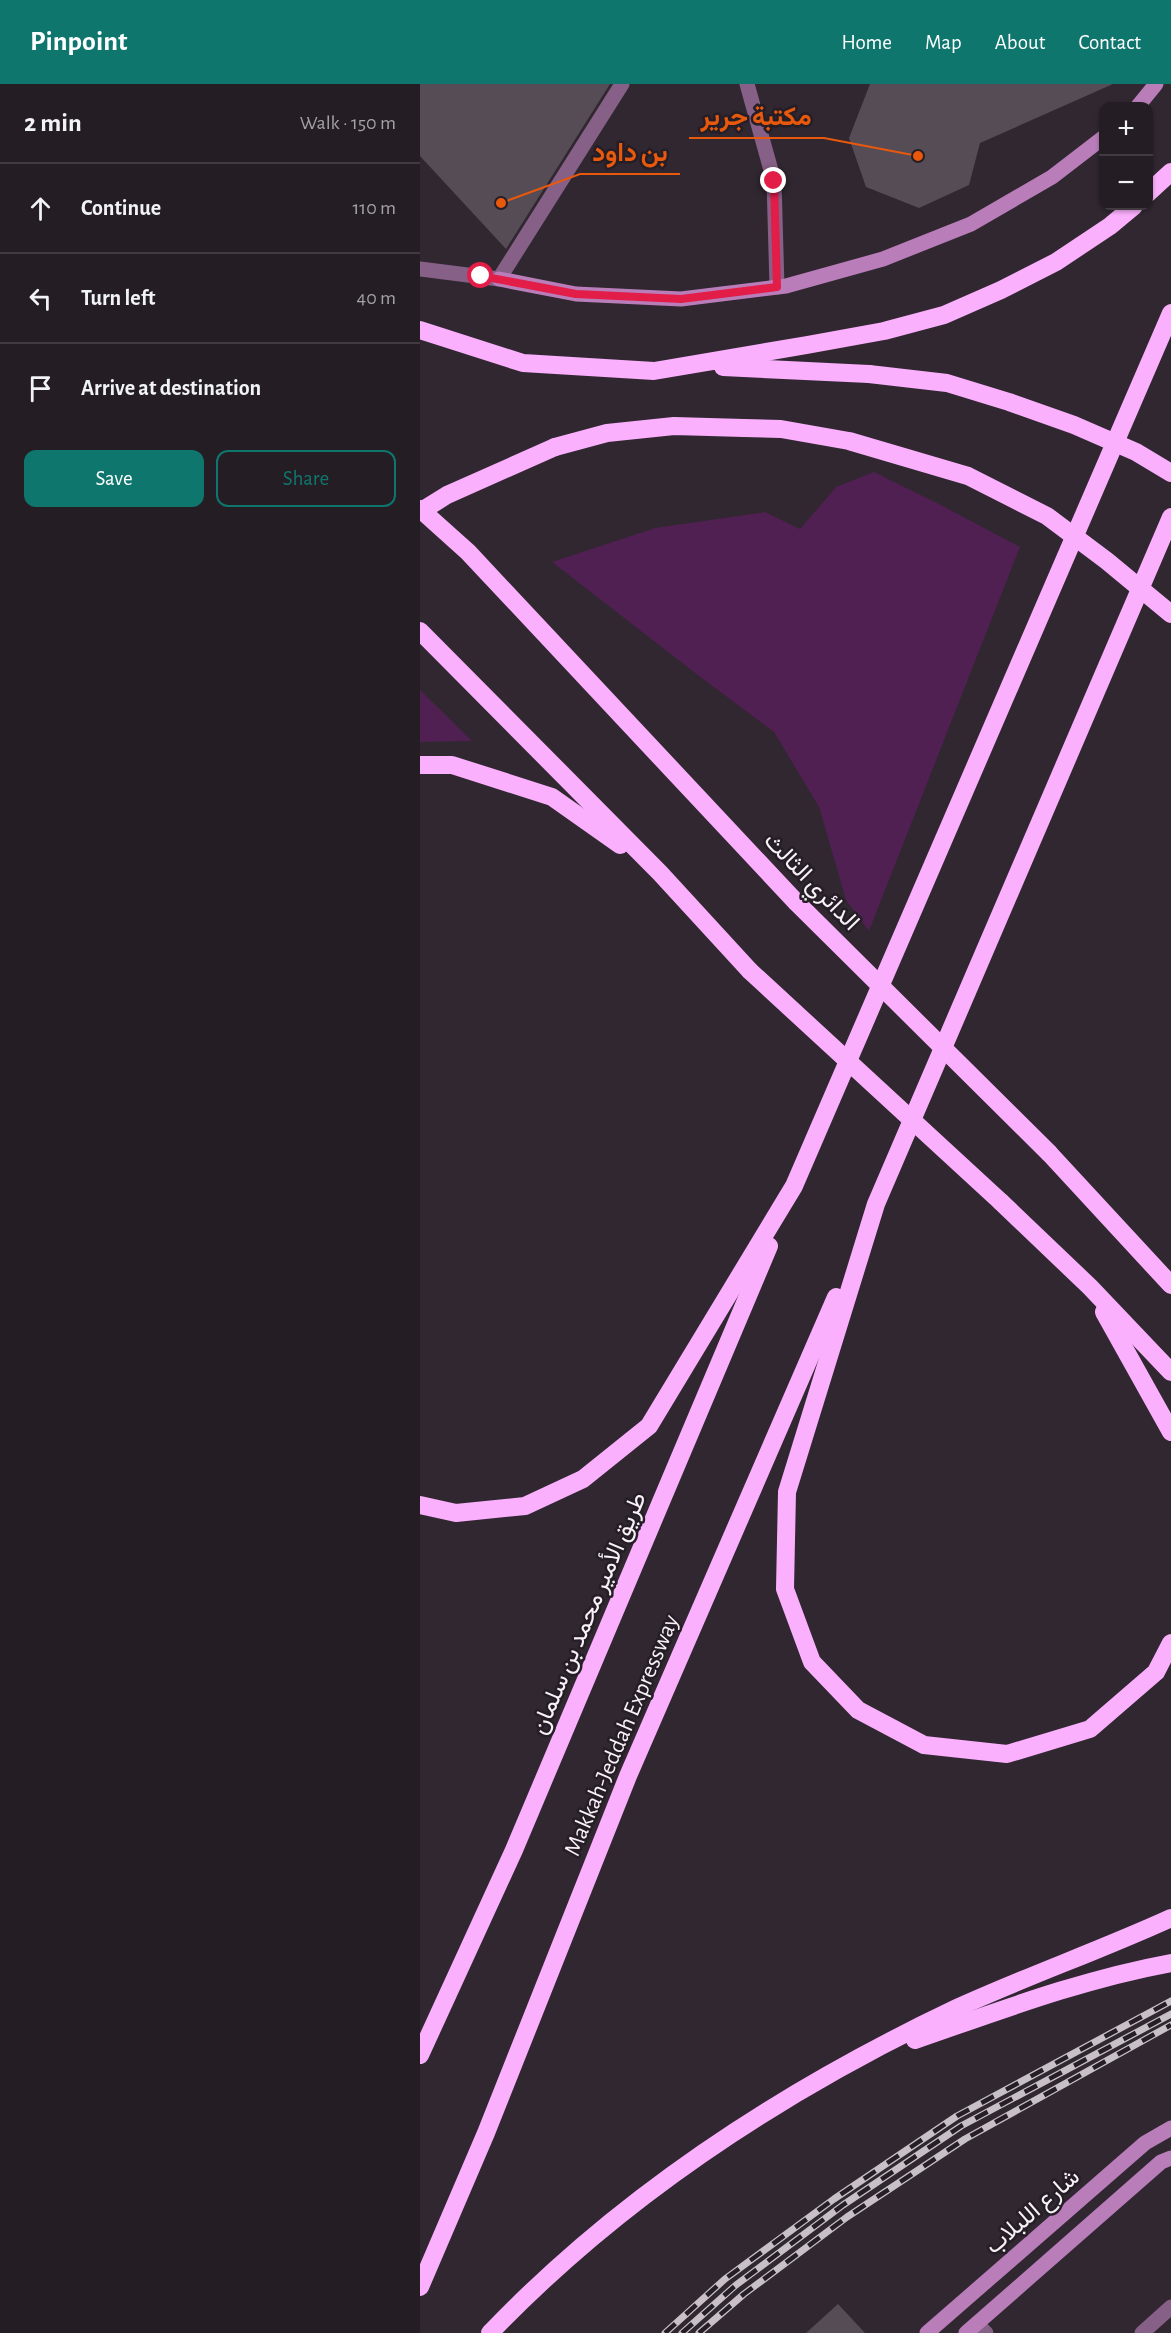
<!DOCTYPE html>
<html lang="en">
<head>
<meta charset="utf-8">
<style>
	:root { --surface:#241d24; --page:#2c262c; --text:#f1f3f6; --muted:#a3a2a6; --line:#413b41; --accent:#0f766e }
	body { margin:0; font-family:"Alegreya Sans",Vazirmatn,sans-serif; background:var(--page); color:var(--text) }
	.controls { position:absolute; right:18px; top:18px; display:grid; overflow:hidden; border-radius:12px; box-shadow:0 2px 4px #0004 }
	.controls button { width:54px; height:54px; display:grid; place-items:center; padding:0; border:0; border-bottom:2px solid var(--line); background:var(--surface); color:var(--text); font:30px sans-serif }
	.stop { position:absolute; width:18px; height:18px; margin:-14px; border:4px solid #e11d48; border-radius:50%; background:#fff }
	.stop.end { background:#e11d48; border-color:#fff; box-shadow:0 2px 6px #0008 }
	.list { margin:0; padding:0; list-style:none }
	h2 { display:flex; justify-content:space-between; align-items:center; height:78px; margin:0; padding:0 24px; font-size:26px }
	h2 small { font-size:20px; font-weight:400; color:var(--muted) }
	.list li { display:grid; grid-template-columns:39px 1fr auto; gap:18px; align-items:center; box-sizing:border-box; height:90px; padding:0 24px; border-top:2px solid var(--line) }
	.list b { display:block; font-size:22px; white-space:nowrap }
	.list em { font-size:20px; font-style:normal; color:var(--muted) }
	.actions { display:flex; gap:12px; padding:18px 24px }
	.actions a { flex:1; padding:14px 0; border:2px solid var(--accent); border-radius:12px; text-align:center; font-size:21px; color:var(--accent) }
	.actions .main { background:var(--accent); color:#fff }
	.icon { flex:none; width:33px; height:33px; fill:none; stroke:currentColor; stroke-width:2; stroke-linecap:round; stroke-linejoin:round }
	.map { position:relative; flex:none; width:751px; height:2249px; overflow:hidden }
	header { display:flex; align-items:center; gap:36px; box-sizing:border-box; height:84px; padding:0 30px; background:var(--accent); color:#fff }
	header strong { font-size:28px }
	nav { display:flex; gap:33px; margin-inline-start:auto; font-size:21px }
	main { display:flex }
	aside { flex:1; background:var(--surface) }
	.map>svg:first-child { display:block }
</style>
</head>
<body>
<header>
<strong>Pinpoint</strong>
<nav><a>Home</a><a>Map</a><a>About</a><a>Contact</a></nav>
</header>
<main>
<aside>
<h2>2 min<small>Walk · 150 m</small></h2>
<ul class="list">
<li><svg class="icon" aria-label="ahead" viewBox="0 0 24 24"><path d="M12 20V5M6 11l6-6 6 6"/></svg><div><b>Continue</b></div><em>110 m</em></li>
<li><svg class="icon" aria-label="left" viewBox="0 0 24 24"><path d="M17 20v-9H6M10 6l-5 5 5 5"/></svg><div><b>Turn left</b></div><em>40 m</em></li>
<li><svg class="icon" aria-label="arrive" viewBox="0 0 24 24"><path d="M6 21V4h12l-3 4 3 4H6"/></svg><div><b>Arrive at destination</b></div></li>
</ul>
<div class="actions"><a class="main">Save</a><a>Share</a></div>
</aside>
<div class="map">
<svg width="751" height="2249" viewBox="0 0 751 2249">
	<rect width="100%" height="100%" fill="#302730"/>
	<!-- green -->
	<g fill="#4f2051">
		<polygon points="454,388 523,422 600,463 449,847 426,816 399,723 354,648 279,592 132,478 235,444 345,428 380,445 416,403"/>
		<polygon points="0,606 52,657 0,658"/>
	</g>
	<!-- building -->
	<g fill="#564c56">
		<polygon points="0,0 190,0 86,165 0,72"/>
		<polygon points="450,0 693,0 560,59 549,101 499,124 446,103 429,54"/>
		<polygon points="418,2220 445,2249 386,2249"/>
	</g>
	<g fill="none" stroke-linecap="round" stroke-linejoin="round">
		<!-- street -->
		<g stroke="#866086" stroke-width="15">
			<polyline points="327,0 354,97 357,203"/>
			<polyline points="0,185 79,195 202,0"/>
			<polyline points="557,2240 566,2249"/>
			<polyline points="722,2249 751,2223"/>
		</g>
		<!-- secondary -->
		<g stroke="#b97dba" stroke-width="15">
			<polyline points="718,22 736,0"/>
			<polyline points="79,195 156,210 261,215 366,202 463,175 551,140 632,93 684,53"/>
			<polyline points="507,2249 725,2059 751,2044"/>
			<polyline points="546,2249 741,2078 751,2074"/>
		</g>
		<!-- highway -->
		<g stroke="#fbb0fd" stroke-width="18">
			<polyline points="728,109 751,88"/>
			<polyline points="0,246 103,279 234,287 387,261 464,247 524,231 581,206 636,178 690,142 714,122"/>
			<polyline points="303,283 449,290"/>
			<polyline points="135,363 187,349 254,342 324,344"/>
			<polyline points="0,425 48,468 376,818"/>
			<polyline points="751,433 456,1120 367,1408 365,1505 392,1578 438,1626 504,1661 587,1670 670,1645 736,1588 751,1559"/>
			<polyline points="0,547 240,789 330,887"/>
			<polyline points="0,681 32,681 132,713 200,761"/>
			<polyline points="629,1069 751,1201"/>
			<polyline points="581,1118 670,1203 751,1288"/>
			<polyline points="684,1228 751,1348"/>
			<polyline points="0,1421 36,1429 105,1422 163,1395 229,1342 374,1102 751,229"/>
			<path d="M495,1956C579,1927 663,1895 751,1879"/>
			<polyline points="0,1971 94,1766 349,1162"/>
			<polyline points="0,2203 66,2049 208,1692 416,1213"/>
			<path d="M70,2249C203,2110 364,2006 537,1924C607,1892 681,1866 751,1834"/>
		</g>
		<!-- rail casing -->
		<g stroke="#c7c0c7" stroke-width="7">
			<g id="rail">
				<polyline points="245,2249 305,2195 414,2115 537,2032 751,1917"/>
				<polyline points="262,2249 316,2201 423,2121 541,2042 751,1930"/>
				<polyline points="279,2249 324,2210 427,2133 545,2055 751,1941"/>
			</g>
		</g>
		<!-- rail -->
		<use href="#rail" stroke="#261e26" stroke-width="4.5" stroke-dasharray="14" stroke-linecap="butt"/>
		<!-- highway-bridge -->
		<g stroke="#fbb0fd" stroke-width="18">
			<polyline points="449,290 527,299 589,318 654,341 716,368 751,389"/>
			<polyline points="324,344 361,345 429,357 548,392 627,432 687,477 751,530"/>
			<polyline points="0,428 27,411 135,363"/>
			<polyline points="376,818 629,1069"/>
			<polyline points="330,887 581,1118"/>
		</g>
	</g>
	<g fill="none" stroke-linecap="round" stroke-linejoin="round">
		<!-- route -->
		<polyline stroke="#e11d48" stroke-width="8" points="61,192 156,210 261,215 357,203 354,97"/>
	</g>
	<g text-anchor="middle" stroke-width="5" stroke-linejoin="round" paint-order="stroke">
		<!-- street labels -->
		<g font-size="24" fill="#f8f2f8" stroke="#261e26">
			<text transform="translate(392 797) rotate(46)" y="8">الدائري الثالث</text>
			<text transform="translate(168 1529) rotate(-67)" y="8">طريق الأمير محمد بن سلمان</text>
			<text transform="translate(201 1651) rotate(-67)" y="8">Makkah-Jeddah Expressway</text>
			<text transform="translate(612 2127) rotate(-41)" y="8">شارع اللبلاب</text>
		</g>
	</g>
	<!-- callouts -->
	<path fill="none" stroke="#e8590c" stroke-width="2" d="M498 72L404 54H269M81 119L160 90H260"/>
	<g fill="#e8590c" stroke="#261e26" stroke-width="2">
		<circle cx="498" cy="72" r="6"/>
		<circle cx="81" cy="119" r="6"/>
	</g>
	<g font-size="26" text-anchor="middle" font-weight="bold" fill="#e8590c" stroke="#261e26" stroke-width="5" stroke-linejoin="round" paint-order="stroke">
		<text x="336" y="41">مكتبة جرير</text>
		<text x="210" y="77">بن داود</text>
	</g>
</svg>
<div class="controls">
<button>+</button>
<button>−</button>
</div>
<div class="stop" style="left:61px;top:192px"></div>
<div class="stop end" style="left:354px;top:97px"></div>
</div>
</main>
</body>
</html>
